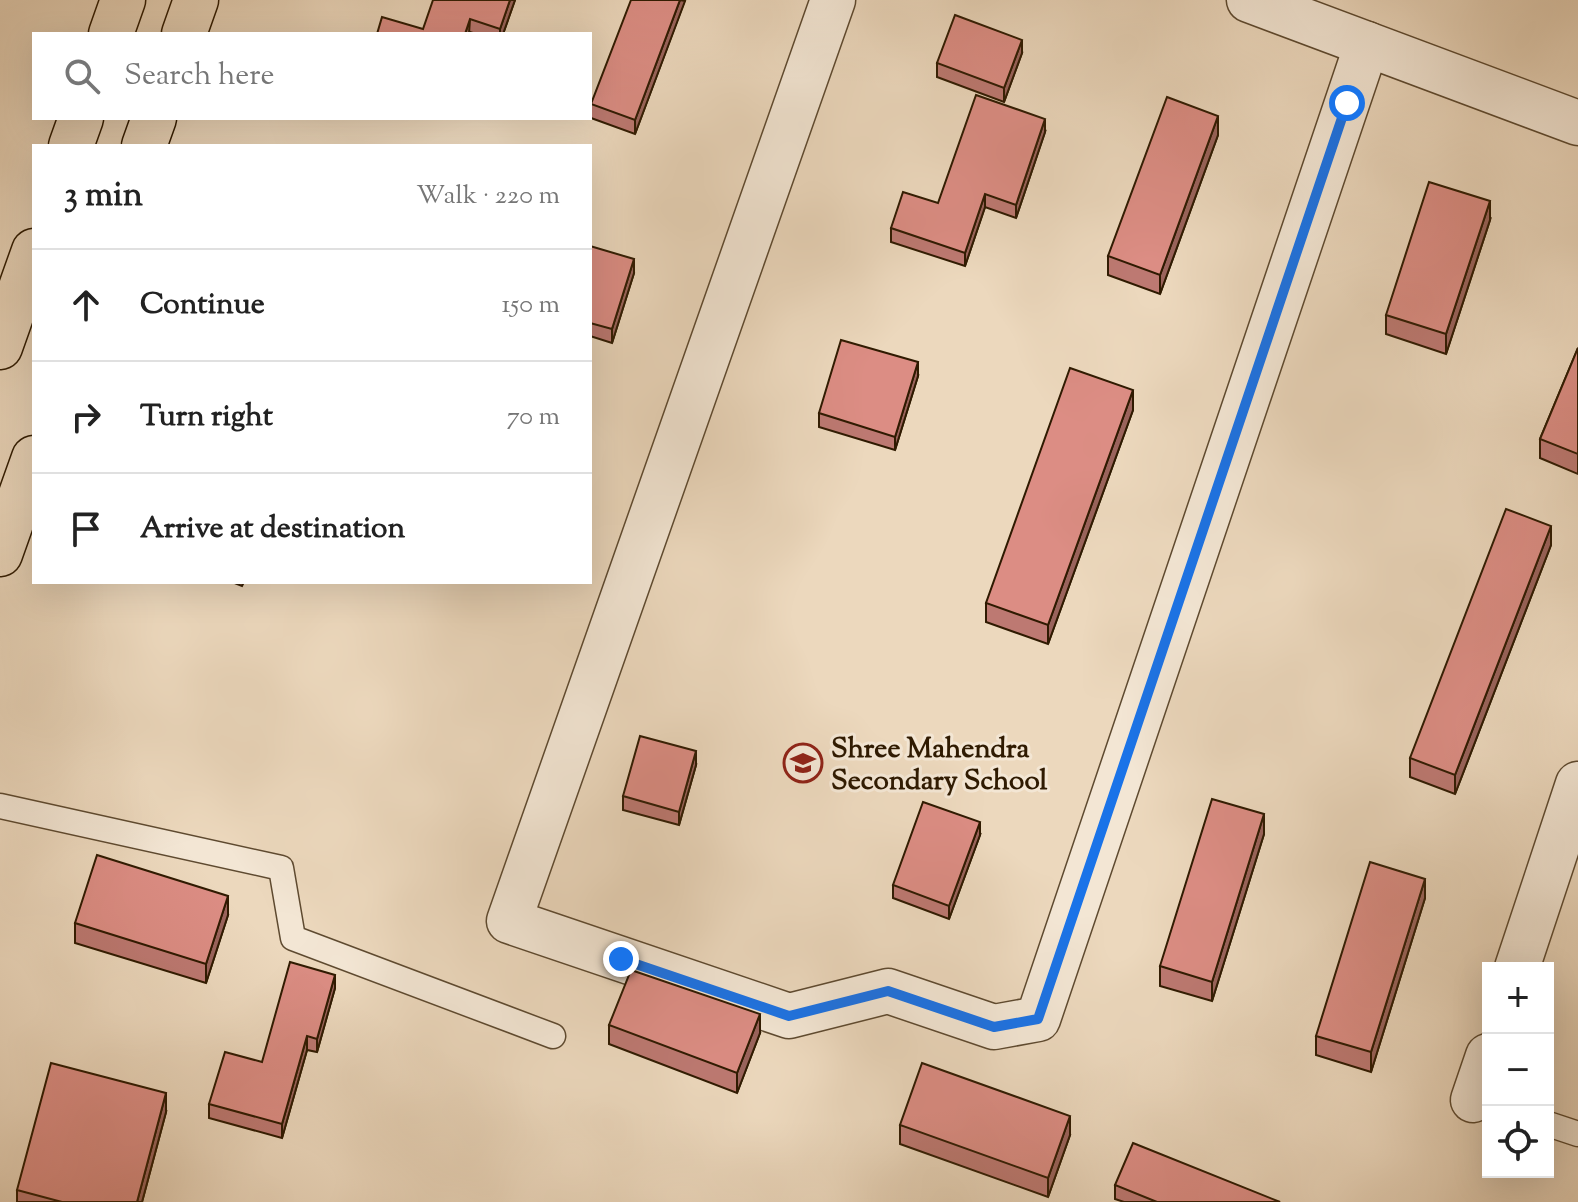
<!DOCTYPE html>
<html lang="en">
<head>
<meta charset="utf-8">
<style>
	:root { --surface:#fff; --page:#f6f6f6; --text:#222; --muted:#767676; --line:#e0e0e0 }
	body { margin:0; font-family:"Sorts Mill Goudy",serif; background:var(--page); color:var(--text) }
	.controls { position:absolute; right:24px; bottom:24px; display:grid; overflow:hidden; border-radius:0px; box-shadow:0 8px 32px #0002 }
	.controls button { width:72px; height:72px; display:grid; place-items:center; padding:0; border:0; border-bottom:2px solid var(--line); background:var(--surface); color:var(--text); font:40px sans-serif }
	.stop { position:absolute; width:24px; height:24px; margin:-18px; border:6px solid #1a73e8; border-radius:50%; background:#fff }
	.stop.end { background:#1a73e8; border-color:#fff; box-shadow:0 2px 8px #0008 }
	.list { margin:0; padding:0; list-style:none }
	h2 { display:flex; justify-content:space-between; align-items:center; height:104px; margin:0; padding:0 32px; font-size:34px }
	h2 small { font-size:26px; font-weight:400; color:var(--muted) }
	.list li { display:grid; grid-template-columns:52px 1fr auto; gap:24px; align-items:center; box-sizing:border-box; height:112px; padding:0 32px; border-top:2px solid var(--line) }
	.list b { display:block; font-size:30px; white-space:nowrap }
	.list em { font-size:26px; font-style:normal; color:var(--muted) }
	.icon { flex:none; width:44px; height:44px; fill:none; stroke:currentColor; stroke-width:2; stroke-linecap:round; stroke-linejoin:round }
	.map { position:relative; flex:none; width:1578px; height:1202px; overflow:hidden }
	.search { position:absolute; background:var(--surface); box-shadow:0 8px 32px #0002; left:32px; top:32px; width:560px; height:88px; display:flex; align-items:center; gap:20px; box-sizing:border-box; padding:0 28px; border-radius:0px; color:var(--muted); font-size:30px }
	.panel { position:absolute; background:var(--surface); box-shadow:0 8px 32px #0002; left:32px; top:144px; width:560px; height:440px; border-radius:0px }
	.map>svg:first-child { display:block }
</style>
</head>
<body>
<div class="map">
<svg width="1578" height="1202" viewBox="0 0 1578 1202">
	<rect width="100%" height="100%" fill="#ecd8bd"/>
	<filter id="stains"><feTurbulence type="fractalNoise" baseFrequency=".0025" numOctaves="4"/><feColorMatrix values="0 0 0 0 .2 0 0 0 0 .09 0 0 0 0 .02 0 0 0 .5 -.17"/></filter>
	<radialGradient id="worn" r=".72"><stop offset=".6" stop-color="#630" stop-opacity="0"/><stop offset="1" stop-color="#630" stop-opacity=".3"/></radialGradient>
	<g fill="none" stroke-linecap="round" stroke-linejoin="round">
		<!-- lane casing -->
		<g stroke="#5e4a30" stroke-width="27">
			<g id="lane">
				<polyline points="0,806 281,868 293,938 553,1036"/>
				<polyline points="1548,1124 1578,1134"/>
			</g>
		</g>
		<!-- street casing -->
		<g stroke="#5e4a30" stroke-width="47">
			<g id="street">
				<polyline points="833,0 509,921 789,1016 888,991 994,1027 1038,1019 1367,44"/>
				<polyline points="1249,0 1578,123"/>
				<polyline points="1517,968 1578,784"/>
				<polyline points="1473,1100 1488,1056"/>
			</g>
		</g>
		<!-- highway casing -->
		<g stroke="#2f1a01" stroke-width="47">
			<g id="highway">
				<polyline points="111,34 123,0"/>
				<polyline points="184,34 196,0"/>
				<polyline points="71,146 81,118"/>
				<polyline points="144,146 154,118"/>
				<polyline points="0,347 34,251"/>
				<polyline points="0,554 34,458"/>
			</g>
		</g>
		<!-- lane -->
		<use href="#lane" stroke="#f3e6d4" stroke-width="24"/>
		<!-- street -->
		<use href="#street" stroke="#f3e6d4" stroke-width="44"/>
		<!-- highway -->
		<use href="#highway" stroke="#ecd8bd" stroke-width="44"/>
	</g>
	<!-- wall -->
	<g fill="#bd7972" stroke="#2f1a01" stroke-width="2">
		<polygon points="515,0 503,34 476,34 470,32 469,34 377,34 423,29"/>
		<polygon points="685,0 635,134 591,118 591,104"/>
		<polygon points="1022,53 1004,102 937,77 937,63"/>
		<polygon points="1045,132 1016,218 985,207 965,266 891,242 891,228 938,203"/>
		<polygon points="1218,135 1160,294 1108,275 1108,256"/>
		<polygon points="1490,220 1446,354 1386,334 1386,315"/>
		<polygon points="590,246 634,273 612,343 590,336"/>
		<polygon points="1578,348 1578,474 1540,458 1540,439"/>
		<polygon points="918,376 895,450 819,427 819,413"/>
		<polygon points="1133,410 1048,644 986,622 986,603"/>
		<polygon points="1551,545 1455,794 1410,777 1410,758"/>
		<polygon points="232,582 244,582 242,586"/>
		<polygon points="696,765 679,825 623,810 623,796"/>
		<polygon points="1264,834 1212,1001 1160,986 1160,966"/>
		<polygon points="980,835 949,919 893,898 893,885"/>
		<polygon points="1425,898 1371,1072 1316,1055 1316,1036"/>
		<polygon points="228,915 206,983 75,943 75,923"/>
		<polygon points="335,988 317,1052 307,1050 282,1138 209,1118 209,1104 262,1062"/>
		<polygon points="609,1025 760,1033 737,1093 609,1044"/>
		<polygon points="166,1112 142,1202 17,1202 17,1190"/>
		<polygon points="900,1125 1070,1135 1048,1197 900,1144"/>
		<polygon points="1115,1185 1280,1202 1124,1202 1115,1199"/>
	</g>
	<!-- shaded-wall -->
	<g fill="#9a635c" stroke="#2f1a01" stroke-width="2">
		<polygon points="510,0 515,0 503,34 500,34 500,29"/>
		<polygon points="680,0 685,1 635,134 635,120"/>
		<polygon points="470,19 469,34 465,34"/>
		<polygon points="1022,40 1022,53 1004,102 1004,88"/>
		<polygon points="1218,116 1218,135 1160,294 1160,275"/>
		<polygon points="1045,119 1045,132 1016,218 1016,205"/>
		<polygon points="985,194 985,207 965,266 965,253"/>
		<polygon points="1490,201 1490,220 1446,354 1446,334"/>
		<polygon points="634,259 634,273 612,343 612,329"/>
		<polygon points="918,362 918,376 895,450 895,437"/>
		<polygon points="1133,390 1133,410 1048,644 1048,625"/>
		<polygon points="1551,526 1551,545 1455,794 1455,775"/>
		<polygon points="696,751 696,765 679,825 679,812"/>
		<polygon points="1264,814 1264,834 1212,1001 1212,982"/>
		<polygon points="980,822 980,835 949,919 949,906"/>
		<polygon points="1425,879 1425,898 1371,1072 1371,1052"/>
		<polygon points="228,896 228,915 206,983 206,964"/>
		<polygon points="335,975 335,988 317,1052 317,1039"/>
		<polygon points="760,1014 760,1033 737,1093 737,1073"/>
		<polygon points="307,1036 307,1050 282,1138 282,1124"/>
		<polygon points="166,1093 166,1112 142,1202 137,1202"/>
		<polygon points="1070,1116 1070,1135 1048,1197 1048,1178"/>
	</g>
	<!-- building -->
	<g fill="#dc8d84" stroke="#2f1a01" stroke-width="2">
		<polygon points="433,0 510,0 500,29 470,19 465,34 377,34 382,17 423,29"/>
		<polygon points="631,0 680,0 635,120 591,104"/>
		<polygon points="955,15 1022,40 1004,88 937,63"/>
		<polygon points="976,95 1045,119 1016,205 985,194 965,253 891,228 903,192 938,203"/>
		<polygon points="1167,97 1218,116 1160,275 1108,256"/>
		<polygon points="1429,182 1490,201 1446,334 1386,315"/>
		<polygon points="590,246 634,259 612,329 590,323"/>
		<polygon points="841,340 918,362 895,437 819,413"/>
		<polygon points="1578,348 1578,454 1540,439"/>
		<polygon points="1070,368 1133,390 1048,625 986,603"/>
		<polygon points="1506,509 1551,526 1455,775 1410,758"/>
		<polygon points="640,736 696,751 679,812 623,796"/>
		<polygon points="1212,799 1264,814 1212,982 1160,966"/>
		<polygon points="923,802 980,822 949,906 893,885"/>
		<polygon points="97,855 228,896 206,964 75,923"/>
		<polygon points="1370,862 1425,879 1371,1052 1316,1036"/>
		<polygon points="290,962 335,975 317,1039 307,1036 282,1124 209,1104 225,1052 262,1062"/>
		<polygon points="631,970 760,1014 737,1073 609,1025"/>
		<polygon points="51,1063 166,1093 137,1202 62,1202 17,1190"/>
		<polygon points="922,1063 1070,1116 1048,1178 900,1125"/>
		<polygon points="1133,1143 1280,1202 1157,1202 1115,1185"/>
	</g>
	<g fill="none" stroke-linecap="round" stroke-linejoin="round">
		<!-- route -->
		<polyline stroke="#1a73e8" stroke-width="10" points="621,959 789,1016 888,991 994,1027 1038,1019 1347,103"/>
	</g>
	<!-- icons -->
	<defs>
		<g id="school-ring" transform="scale(2)"><circle r="9.5" fill="#f3e6d4" stroke="#8f2418" stroke-width="1.5"/><path d="M0-5L7-2L0 1L-7-2ZM-4 1L0 2.5L4 1V4Q0 6-4 4Z" fill="#8f2418"/></g>
	</defs>
	<g fill-rule="evenodd">
		<use href="#school-ring" x="803" y="763"/>
	</g>
	<g text-anchor="middle" stroke-width="6" stroke-linejoin="round" paint-order="stroke">
		<!-- poi labels -->
		<g font-size="28" font-weight="bold" fill="#2f1a01" stroke="#f3e6d4" text-anchor="start">
			<text x="831" y="757">Shree Mahendra<tspan x="831" dy="32">Secondary School</tspan></text>
		</g>
	</g>
	<rect width="100%" height="100%" filter="url(#stains)"/>
	<rect width="100%" height="100%" fill="url(#worn)"/>
</svg>
<div class="controls">
<button>+</button>
<button>−</button>
<button><svg class="icon" aria-label="locate" viewBox="0 0 24 24"><circle cx="12" cy="12" r="6"/><path d="M12 2v4M12 18v4M2 12h4M18 12h4"/></svg></button>
</div>
<div class="stop" style="left:1347px;top:103px"></div>
<div class="stop end" style="left:621px;top:959px"></div>
<div class="search"><svg class="icon" aria-label="search" viewBox="0 0 24 24"><circle cx="10" cy="10" r="6"/><path d="M15 15l6 6"/></svg>Search here</div>
<section class="panel">
<h2>3 min<small>Walk · 220 m</small></h2>
<ul class="list">
<li><svg class="icon" aria-label="ahead" viewBox="0 0 24 24"><path d="M12 20V5M6 11l6-6 6 6"/></svg><div><b>Continue</b></div><em>150 m</em></li>
<li><svg class="icon" aria-label="right" viewBox="0 0 24 24"><path d="M7 20v-9h11M14 6l5 5-5 5"/></svg><div><b>Turn right</b></div><em>70 m</em></li>
<li><svg class="icon" aria-label="arrive" viewBox="0 0 24 24"><path d="M6 21V4h12l-3 4 3 4H6"/></svg><div><b>Arrive at destination</b></div></li>
</ul>
</section>
</div>
</body>
</html>
